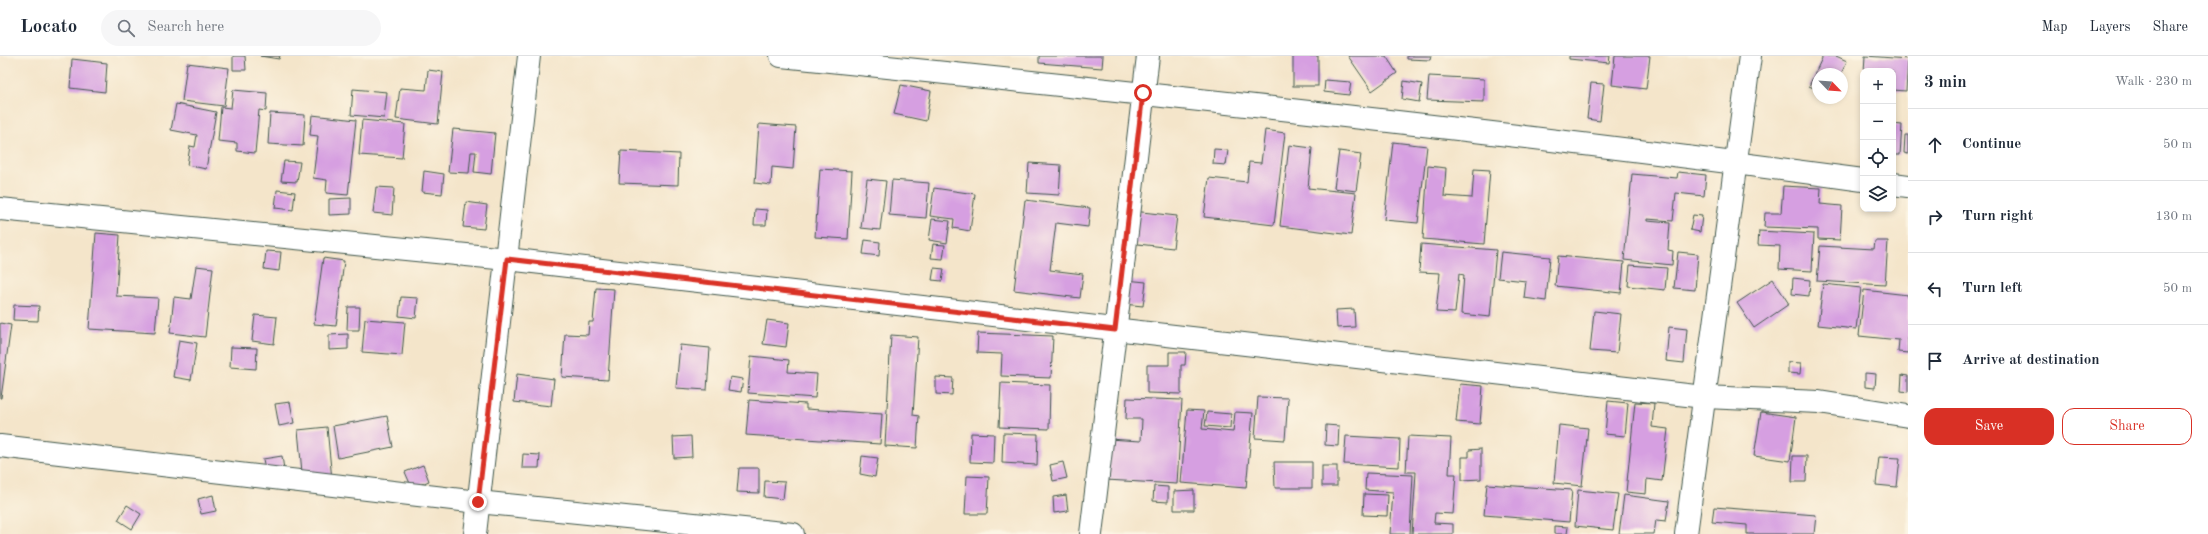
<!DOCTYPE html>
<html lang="en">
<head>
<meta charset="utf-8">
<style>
	:root { --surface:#fff; --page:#f6f6f7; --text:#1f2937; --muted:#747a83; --line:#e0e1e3; --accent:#d93025 }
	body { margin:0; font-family:"Old Standard TT",serif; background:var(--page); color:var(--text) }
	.controls { position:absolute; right:12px; top:12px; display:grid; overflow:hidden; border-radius:8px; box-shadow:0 2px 6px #0003 }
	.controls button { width:36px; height:36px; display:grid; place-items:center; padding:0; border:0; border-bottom:1px solid var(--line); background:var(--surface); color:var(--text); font:20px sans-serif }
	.compass { position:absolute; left:1812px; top:12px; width:36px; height:36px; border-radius:50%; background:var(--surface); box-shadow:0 2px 6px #0003; rotate:115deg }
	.stop { position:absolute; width:12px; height:12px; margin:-9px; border:3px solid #d93025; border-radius:50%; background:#fff }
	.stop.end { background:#d93025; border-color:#fff; box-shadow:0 1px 4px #0008 }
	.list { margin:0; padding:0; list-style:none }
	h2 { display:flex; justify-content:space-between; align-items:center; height:52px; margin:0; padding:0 16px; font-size:17px }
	h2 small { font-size:13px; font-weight:400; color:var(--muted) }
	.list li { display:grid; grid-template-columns:26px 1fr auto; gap:12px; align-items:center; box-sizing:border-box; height:72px; padding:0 16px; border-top:1px solid var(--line) }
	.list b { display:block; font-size:15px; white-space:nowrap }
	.list em { font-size:13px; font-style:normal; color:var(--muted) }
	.actions { display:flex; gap:8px; padding:12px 16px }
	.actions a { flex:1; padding:9px 0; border:1px solid var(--accent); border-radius:12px; text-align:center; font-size:14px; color:var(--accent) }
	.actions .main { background:var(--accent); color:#fff }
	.icon { flex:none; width:22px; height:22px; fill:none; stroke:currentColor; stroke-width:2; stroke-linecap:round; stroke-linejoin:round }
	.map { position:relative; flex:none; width:1908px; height:478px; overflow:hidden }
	header { display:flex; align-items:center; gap:24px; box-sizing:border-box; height:56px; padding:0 20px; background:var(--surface); border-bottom:1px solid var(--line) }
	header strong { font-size:19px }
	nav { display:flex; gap:22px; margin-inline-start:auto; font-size:14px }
	.search { width:280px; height:36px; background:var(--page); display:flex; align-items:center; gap:10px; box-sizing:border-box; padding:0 14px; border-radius:22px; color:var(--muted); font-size:15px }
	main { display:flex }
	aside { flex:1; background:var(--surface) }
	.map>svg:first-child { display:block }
</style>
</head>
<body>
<header>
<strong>Locato</strong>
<div class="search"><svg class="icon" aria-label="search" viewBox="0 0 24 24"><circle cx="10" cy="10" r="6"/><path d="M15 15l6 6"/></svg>Search here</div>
<nav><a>Map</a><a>Layers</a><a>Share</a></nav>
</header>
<main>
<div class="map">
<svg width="1908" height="478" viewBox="0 0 1908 478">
	<rect width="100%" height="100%" fill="#fcf5e5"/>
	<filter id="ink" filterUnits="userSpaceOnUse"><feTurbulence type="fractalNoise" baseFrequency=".025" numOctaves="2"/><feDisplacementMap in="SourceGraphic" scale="8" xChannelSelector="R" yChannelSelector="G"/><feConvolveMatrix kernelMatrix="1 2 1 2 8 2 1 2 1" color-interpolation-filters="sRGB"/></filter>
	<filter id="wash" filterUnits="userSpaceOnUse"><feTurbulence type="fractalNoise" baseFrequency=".012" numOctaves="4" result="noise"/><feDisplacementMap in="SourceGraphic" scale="16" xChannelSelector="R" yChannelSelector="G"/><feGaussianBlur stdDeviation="0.9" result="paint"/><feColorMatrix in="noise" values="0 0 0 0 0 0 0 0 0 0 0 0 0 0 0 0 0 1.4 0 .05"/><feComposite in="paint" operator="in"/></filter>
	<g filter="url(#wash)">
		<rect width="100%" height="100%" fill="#f4e5ca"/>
		<g id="blocks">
			<!-- building -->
			<g fill="#d69fe1">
				<polygon points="233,0 245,0 246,14 233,14"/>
				<polygon points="260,0 280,0 279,3"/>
				<polygon points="1039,0 1103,0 1102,12 1039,7"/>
				<rect x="1293" y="0" width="25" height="30"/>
				<polygon points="1348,0 1386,0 1397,17 1372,35"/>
				<polygon points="1407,0 1431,0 1430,4 1407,3"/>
				<polygon points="1569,0 1610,0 1609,7 1569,3"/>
				<polygon points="1615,0 1650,0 1646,33 1612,29"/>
				<polygon points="1823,0 1836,0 1847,5 1841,18 1818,18 1818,34 1809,30"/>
				<polygon points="1865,0 1908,3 1906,35 1893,34 1893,15 1864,15"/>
				<polygon points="72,3 107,7 105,36 70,32"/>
				<polygon points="187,7 229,12 224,50 182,45"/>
				<polygon points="428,14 443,16 438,68 396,63 400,32 426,34"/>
				<polygon points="1429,20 1484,23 1484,46 1427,44"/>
				<polygon points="1325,24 1351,26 1349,39 1324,36"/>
				<polygon points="1404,25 1422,28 1419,46 1402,43"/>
				<polygon points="1591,27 1604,28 1600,65 1587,63"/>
				<polygon points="901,29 931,35 926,65 894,58"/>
				<polygon points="353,33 387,36 384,62 351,59"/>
				<polygon points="233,34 267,37 266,55 259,54 255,97 237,95 237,87 218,85 221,51 231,52"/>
				<polygon points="176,48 216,56 206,113 187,109 190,90 195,91 197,79 171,74"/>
				<polygon points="270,57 305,59 303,90 268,88"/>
				<polygon points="312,59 356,64 348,139 326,137 327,124 313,122 318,80 310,79"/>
				<polygon points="362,64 405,68 402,102 359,99"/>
				<polygon points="759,68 796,71 793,113 772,111 771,129 755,127"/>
				<polygon points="1893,68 1902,69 1900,99 1893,99"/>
				<polygon points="453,73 495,77 491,118 474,116 476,96 471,96 469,117 448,116"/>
				<polygon points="1265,74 1285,77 1274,169 1204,161 1209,122 1247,126 1249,106 1261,107"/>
				<polygon points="1905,79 1908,79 1908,98 1904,97"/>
				<polygon points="1393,86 1427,90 1418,167 1384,164"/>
				<polygon points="1289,89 1312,92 1308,132 1356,137 1351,179 1280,170"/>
				<polygon points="1214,93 1228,94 1226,109 1213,108"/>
				<polygon points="621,95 679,98 678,129 619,127"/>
				<polygon points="1339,95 1361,98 1356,135 1334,132"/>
				<polygon points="284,105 300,106 297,126 281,125"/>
				<polygon points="1029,107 1061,109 1059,139 1027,137"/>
				<polygon points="1428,110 1446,112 1444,140 1472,142 1474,113 1490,114 1484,188 1423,183"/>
				<polygon points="820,113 852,115 848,183 815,181"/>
				<polygon points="424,115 444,118 442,138 422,136"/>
				<polygon points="1678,116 1706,119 1704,140 1676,137 1673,165 1647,163 1647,165 1670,167 1668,194 1673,195 1672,209 1624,204 1632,118 1677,122"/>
				<polygon points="867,123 886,125 880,174 861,172"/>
				<polygon points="892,124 929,127 926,162 889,159"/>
				<polygon points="1783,130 1821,132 1820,148 1842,150 1840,184 1818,183 1818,173 1764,171 1765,157 1781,157"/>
				<polygon points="376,131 394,132 392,159 373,157"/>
				<polygon points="934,132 975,138 970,175 953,172 954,163 930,160"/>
				<polygon points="277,134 295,136 293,154 275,152"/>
				<polygon points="351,142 351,158 329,159 329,143"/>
				<polygon points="1025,144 1090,152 1088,171 1056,167 1050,214 1083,218 1080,242 1014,234"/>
				<polygon points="466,146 487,149 484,173 463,171"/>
				<polygon points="755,153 767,154 766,169 754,169"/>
				<polygon points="1133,155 1177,160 1173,192 1129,187"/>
				<polygon points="1693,159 1702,160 1700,176 1690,174"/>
				<polygon points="932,163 950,165 947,187 929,184"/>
				<polygon points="1759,175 1814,178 1812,215 1779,213 1780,190 1758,189"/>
				<polygon points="96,177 120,179 116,240 158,242 155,277 89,273"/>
				<polygon points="865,184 880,186 879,200 863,198"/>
				<polygon points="1875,185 1888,185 1885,229 1817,225 1820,190 1874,193"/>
				<polygon points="933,188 945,189 943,203 931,202"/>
				<polygon points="1421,188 1496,194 1490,261 1461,258 1464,219 1459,218 1455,257 1436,256 1440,217 1419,216"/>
				<polygon points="266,195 281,196 279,215 264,213"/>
				<polygon points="1501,196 1550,201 1546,245 1524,242 1526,225 1498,222"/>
				<polygon points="1678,196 1698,198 1695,234 1674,232"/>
				<polygon points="1558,200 1624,206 1621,237 1555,230"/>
				<polygon points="323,202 344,205 336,270 314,268"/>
				<polygon points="1630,209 1667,212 1665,234 1628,230"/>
				<polygon points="196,210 213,212 205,281 170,277 174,241 191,243"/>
				<polygon points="934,212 944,213 942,225 932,224"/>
				<polygon points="1793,222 1810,224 1809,240 1792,238"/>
				<polygon points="1773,223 1789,248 1754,272 1737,247"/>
				<polygon points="1126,224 1146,226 1143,250 1123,248"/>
				<polygon points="1823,228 1861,232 1856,273 1818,269"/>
				<polygon points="596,232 614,233 608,324 562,321 565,278 588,279 589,266 593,266"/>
				<polygon points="1864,234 1908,239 1908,297 1898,296 1899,284 1859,280"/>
				<polygon points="401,241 418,242 416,262 399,260"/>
				<polygon points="14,249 39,250 38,265 13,264"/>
				<polygon points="348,251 360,251 359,274 347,274"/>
				<polygon points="1354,253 1355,271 1337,272 1336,254"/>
				<polygon points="1594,255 1621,258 1617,297 1590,295"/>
				<polygon points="255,259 277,261 274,288 252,285"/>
				<polygon points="365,263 405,266 402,299 362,296"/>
				<polygon points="767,264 789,267 786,291 763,288"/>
				<polygon points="0,267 11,269 1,342 0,342"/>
				<polygon points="1669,271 1687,273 1684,307 1666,305"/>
				<polygon points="978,277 1053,280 1051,322 1001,320 1002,298 977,297"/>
				<polygon points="348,278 348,293 329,294 329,279"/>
				<polygon points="891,279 918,281 913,359 919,360 917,392 885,390"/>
				<polygon points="179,284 197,287 191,324 173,321"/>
				<polygon points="680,289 710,292 707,334 676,332"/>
				<polygon points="231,291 257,292 256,313 230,311"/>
				<polygon points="1169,296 1186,296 1185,309 1181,309 1181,338 1147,337 1147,309 1169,309"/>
				<polygon points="751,300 789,304 788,316 817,318 815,342 748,337"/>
				<polygon points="1788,306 1801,307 1800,318 1788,317"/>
				<polygon points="1865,317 1876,318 1875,332 1865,331"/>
				<polygon points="517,318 554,323 551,350 514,346"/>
				<polygon points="1902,319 1908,320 1908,336 1901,335"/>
				<polygon points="730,321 743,323 741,336 728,334"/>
				<polygon points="936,321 953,322 952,339 936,338"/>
				<polygon points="1001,327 1050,329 1049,373 999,371"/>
				<polygon points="1460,328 1483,330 1480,368 1456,366"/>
				<polygon points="1258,341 1288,342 1285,384 1255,382"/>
				<polygon points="1127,342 1182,344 1177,428 1106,424 1108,383 1141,385 1142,363 1126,363"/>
				<polygon points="749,344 806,348 806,353 882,358 880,388 746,379"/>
				<polygon points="1608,345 1628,347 1625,380 1605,378"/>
				<polygon points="290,346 294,367 279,370 275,348"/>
				<polygon points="1635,346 1654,347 1652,371 1668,373 1662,425 1647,423 1646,438 1626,436"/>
				<polygon points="1187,354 1204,355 1202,373 1233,376 1235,356 1253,357 1246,432 1181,427"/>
				<polygon points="1207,356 1231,358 1230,372 1205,370"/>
				<polygon points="1761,356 1796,361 1790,405 1754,400"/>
				<polygon points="387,360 393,391 338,402 333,370"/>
				<polygon points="1326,369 1339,370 1338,390 1325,389"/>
				<polygon points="1559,369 1588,372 1582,430 1554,427"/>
				<polygon points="327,371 332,424 303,427 298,374"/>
				<polygon points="971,377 994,378 993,407 970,406"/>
				<polygon points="1003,377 1038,378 1037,409 1002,407"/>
				<polygon points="691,380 692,401 674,402 673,381"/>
				<polygon points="1346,380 1400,383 1399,411 1344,408"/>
				<polygon points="1408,380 1451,382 1449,418 1456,418 1453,458 1435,457 1434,467 1453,468 1453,478 1412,478 1416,416 1406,416"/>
				<polygon points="1481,393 1481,423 1462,424 1462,401 1469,401 1469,394"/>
				<polygon points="523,398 540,399 539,412 522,412"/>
				<polygon points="282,400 285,420 267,423 263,403"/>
				<polygon points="862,400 878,402 875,421 860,418"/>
				<polygon points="1793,400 1807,400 1806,426 1792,426"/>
				<polygon points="1879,401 1900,402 1897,431 1876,429"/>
				<polygon points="1063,406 1067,422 1053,425 1050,409"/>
				<polygon points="1274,406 1312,406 1312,432 1275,432"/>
				<polygon points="423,409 429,425 412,432 405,416"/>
				<rect x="1322" y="410" width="15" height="20"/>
				<polygon points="739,412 759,412 759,437 737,436"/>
				<polygon points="1366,417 1413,419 1410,478 1390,478 1393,436 1365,434"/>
				<polygon points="967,420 989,421 987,458 965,458"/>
				<polygon points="765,425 785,426 783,443 764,441"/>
				<polygon points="1487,428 1572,434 1569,466 1484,459"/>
				<polygon points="1154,430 1168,431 1168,446 1153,445"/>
				<polygon points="1194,434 1194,454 1174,454 1174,435"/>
				<polygon points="1578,434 1618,438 1613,474 1575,470"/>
				<polygon points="1364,438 1388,439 1387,460 1363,459"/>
				<polygon points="213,439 216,455 201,458 198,443"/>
				<polygon points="1066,439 1068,455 1054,457 1053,441"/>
				<polygon points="1624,439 1669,445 1666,465 1656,464 1654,478 1619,478"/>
				<polygon points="127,449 141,458 132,473 118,464"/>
				<polygon points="1714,451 1816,459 1814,478 1747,478 1747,469 1712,466"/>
				<polygon points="1554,470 1568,471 1567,478 1554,478"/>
			</g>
		</g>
	</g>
	<g filter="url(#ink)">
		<use href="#blocks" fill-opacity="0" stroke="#3f564a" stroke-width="1"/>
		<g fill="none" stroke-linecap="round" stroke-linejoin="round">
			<!-- minor casing -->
			<g stroke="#3f564a" stroke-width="24">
				<g id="minor">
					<path d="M781,0C1142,37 1503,75 1863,124"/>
					<polyline points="1893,128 1908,130"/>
					<polyline points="0,153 507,203 1704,341 1819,346 1908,360"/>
					<polyline points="0,390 478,446 793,478"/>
					<polyline points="475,478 529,0"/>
					<polyline points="1091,478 1148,0"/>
					<polyline points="1686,478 1750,0"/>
				</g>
			</g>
			<!-- minor -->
			<use href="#minor" stroke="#fff" stroke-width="22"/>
		</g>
	</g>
	<g fill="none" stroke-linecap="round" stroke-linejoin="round" filter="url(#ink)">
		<!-- route -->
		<polyline stroke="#d93025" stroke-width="5" points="478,446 507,203 1115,274 1143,37"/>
	</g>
</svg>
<div class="controls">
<button>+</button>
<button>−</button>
<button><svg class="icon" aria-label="locate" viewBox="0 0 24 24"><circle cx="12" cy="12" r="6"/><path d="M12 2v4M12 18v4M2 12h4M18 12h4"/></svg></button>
<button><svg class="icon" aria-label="layers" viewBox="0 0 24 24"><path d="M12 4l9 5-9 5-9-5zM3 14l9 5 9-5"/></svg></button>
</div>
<svg class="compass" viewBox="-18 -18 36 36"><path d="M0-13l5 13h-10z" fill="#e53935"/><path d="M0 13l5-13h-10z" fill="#747a83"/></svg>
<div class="stop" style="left:1143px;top:37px"></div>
<div class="stop end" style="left:478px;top:446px"></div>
</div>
<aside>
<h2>3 min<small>Walk · 230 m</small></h2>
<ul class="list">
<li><svg class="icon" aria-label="ahead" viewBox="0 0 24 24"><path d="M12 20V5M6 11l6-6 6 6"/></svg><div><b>Continue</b></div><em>50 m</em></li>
<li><svg class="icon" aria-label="right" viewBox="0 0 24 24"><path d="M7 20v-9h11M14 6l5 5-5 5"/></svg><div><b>Turn right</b></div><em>130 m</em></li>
<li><svg class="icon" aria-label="left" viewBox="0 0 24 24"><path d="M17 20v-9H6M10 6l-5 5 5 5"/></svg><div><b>Turn left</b></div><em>50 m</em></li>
<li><svg class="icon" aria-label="arrive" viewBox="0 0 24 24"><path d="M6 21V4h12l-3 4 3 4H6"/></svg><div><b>Arrive at destination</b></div></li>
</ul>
<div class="actions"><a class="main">Save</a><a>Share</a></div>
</aside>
</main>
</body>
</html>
